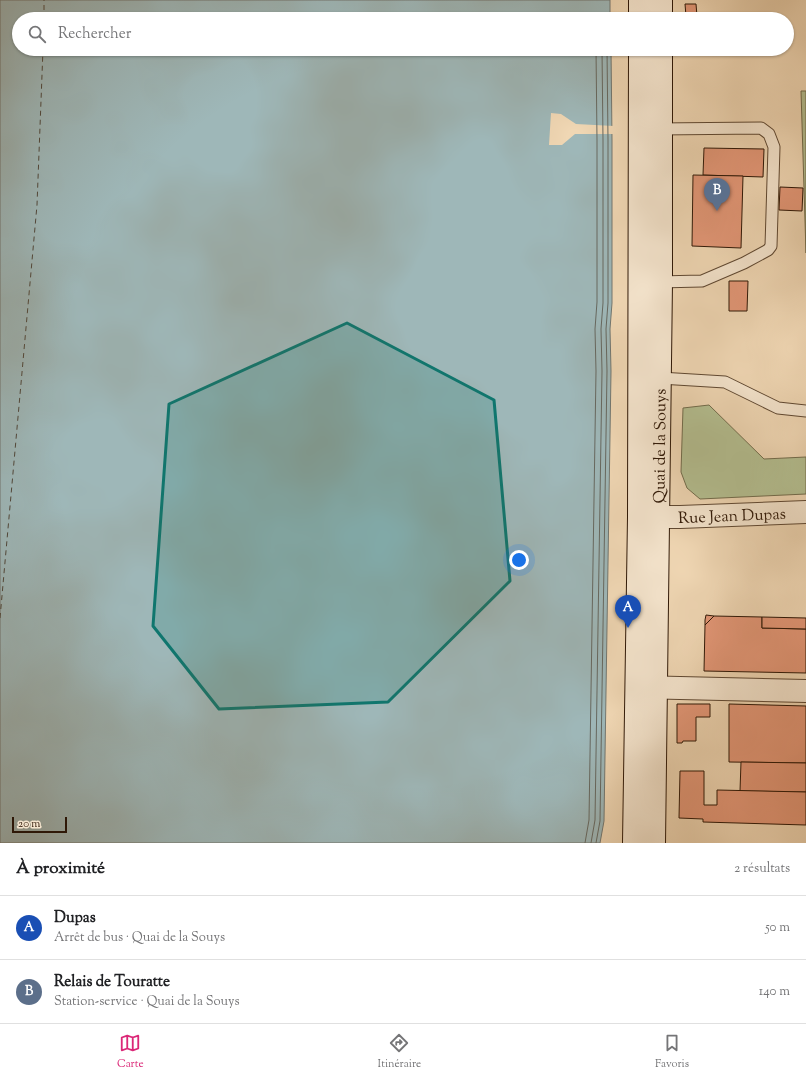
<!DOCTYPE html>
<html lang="fr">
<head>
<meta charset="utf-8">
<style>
	:root { --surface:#fff; --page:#f6f6f6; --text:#202124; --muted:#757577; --line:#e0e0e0; --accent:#db2777 }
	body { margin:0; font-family:"Sorts Mill Goudy",serif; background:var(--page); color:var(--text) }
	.scale { position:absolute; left:12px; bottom:10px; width:55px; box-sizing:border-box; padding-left:4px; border:2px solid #2f1807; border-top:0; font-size:11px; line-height:14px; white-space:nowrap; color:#2f1807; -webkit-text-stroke:3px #f5e5ce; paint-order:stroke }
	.you { position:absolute; left:519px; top:560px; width:14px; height:14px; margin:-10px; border:3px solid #fff; border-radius:50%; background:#1a73e8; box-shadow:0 0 0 6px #1a73e833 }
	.badge { display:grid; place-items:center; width:26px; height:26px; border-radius:50%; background:var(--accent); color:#fff; font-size:13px; font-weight:700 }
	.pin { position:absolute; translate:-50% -33px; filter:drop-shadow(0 1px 2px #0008) }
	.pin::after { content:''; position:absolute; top:21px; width:14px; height:12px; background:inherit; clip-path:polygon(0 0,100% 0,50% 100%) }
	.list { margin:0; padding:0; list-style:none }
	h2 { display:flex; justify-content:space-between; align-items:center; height:52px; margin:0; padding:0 16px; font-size:17px }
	h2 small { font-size:13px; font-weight:400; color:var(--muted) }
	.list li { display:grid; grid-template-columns:26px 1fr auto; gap:12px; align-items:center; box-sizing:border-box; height:64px; padding:0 16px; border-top:1px solid var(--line) }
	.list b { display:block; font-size:15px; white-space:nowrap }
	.list p { margin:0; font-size:13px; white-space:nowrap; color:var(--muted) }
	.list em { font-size:13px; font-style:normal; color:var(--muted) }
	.icon { flex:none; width:22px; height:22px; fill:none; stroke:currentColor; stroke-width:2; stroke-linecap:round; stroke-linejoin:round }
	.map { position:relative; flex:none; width:806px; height:843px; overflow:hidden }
	.search { position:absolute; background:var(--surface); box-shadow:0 1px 3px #0004; left:12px; right:12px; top:12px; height:44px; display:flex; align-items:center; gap:10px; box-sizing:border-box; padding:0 14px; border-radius:22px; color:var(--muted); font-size:15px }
	.sheet { height:180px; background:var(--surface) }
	nav { display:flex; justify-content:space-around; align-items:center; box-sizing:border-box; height:56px; border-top:1px solid var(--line); background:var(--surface); font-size:11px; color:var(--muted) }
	nav a { display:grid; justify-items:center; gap:2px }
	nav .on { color:var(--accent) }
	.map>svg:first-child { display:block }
</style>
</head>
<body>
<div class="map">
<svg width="806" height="843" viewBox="0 0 806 843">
	<rect width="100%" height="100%" fill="#f0d7b4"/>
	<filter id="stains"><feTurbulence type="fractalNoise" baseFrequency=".005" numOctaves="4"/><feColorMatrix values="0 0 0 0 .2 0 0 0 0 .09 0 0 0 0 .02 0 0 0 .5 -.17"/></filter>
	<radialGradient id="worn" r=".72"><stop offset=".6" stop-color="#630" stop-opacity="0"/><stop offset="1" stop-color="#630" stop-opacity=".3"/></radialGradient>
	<!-- green -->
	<g fill="#b4bf91" stroke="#726c4c">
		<polygon points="801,91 806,91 806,253"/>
		<polygon points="709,405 764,459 806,457 806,494 700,499 687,488 681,472 683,408"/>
	</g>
	<!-- water -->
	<polygon fill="#9eb7b8" stroke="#727771" points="0,0 610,0 610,19 19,19 19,49 611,49 612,140 612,303 610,329 611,371 604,821 600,843 0,843"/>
	<!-- pier -->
	<polygon fill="#f0d7b4" points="551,113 561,114 576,124 614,126 614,134 575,134 562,145 549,145"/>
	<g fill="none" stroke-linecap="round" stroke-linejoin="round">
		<!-- shore -->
		<g stroke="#666860" stroke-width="1">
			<polyline points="585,843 589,820 596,371 595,329 597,302 597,140 596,49"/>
			<polyline points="591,843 595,820 602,371 601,329 603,303 603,140 602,49"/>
			<polyline points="596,843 600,821 607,371 606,329 608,303 608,140 607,49"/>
		</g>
		<!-- ferry -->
		<g stroke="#50483c" stroke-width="1" stroke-dasharray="5 4" stroke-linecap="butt">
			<polyline points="44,19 44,0"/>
			<polyline points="0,618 37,205 43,49"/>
		</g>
	</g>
	<!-- building -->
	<g fill="#e39777" stroke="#2f1807">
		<polygon points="685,4 696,4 697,16 686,16"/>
		<polygon points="704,148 764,149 763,177 703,175"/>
		<polygon points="693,175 743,176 741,248 692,246"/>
		<polygon points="780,187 803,188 802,211 779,210"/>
		<polygon points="729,281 748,281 747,311 729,311"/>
		<polygon points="706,615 714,616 705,625 705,620"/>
		<polygon points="714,616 762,617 762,628 806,629 806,673 704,671 705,625"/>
		<polygon points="762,617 806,618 806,629 762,628"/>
		<polygon points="677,704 710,704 710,717 696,717 696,741 683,741 682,743 677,743"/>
		<polygon points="729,704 806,706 806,763 729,762"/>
		<polygon points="741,762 806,763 806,792 740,791"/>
		<polygon points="680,771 704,771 704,805 717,805 717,790 806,792 806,825 703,822 703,819 679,818"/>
	</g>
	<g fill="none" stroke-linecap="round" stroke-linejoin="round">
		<!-- lane casing -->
		<g stroke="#5f4832" stroke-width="13">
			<g id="lane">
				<polyline points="658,129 761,128 769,134 774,147 771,246 768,250 744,263 702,281 658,282"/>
				<polyline points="660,378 725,382 778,408 806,411"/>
			</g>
		</g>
		<!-- street casing -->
		<g stroke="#5f4832" stroke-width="24">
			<g id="street">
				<path id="s1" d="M639,517H680L806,512"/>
				<polyline points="638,687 806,691"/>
			</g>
		</g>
		<!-- secondary casing -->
		<g stroke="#2f1807" stroke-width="24">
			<g id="secondary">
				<polyline points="640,0 640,19"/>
				<polyline points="661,0 661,19"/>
				<polyline points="634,843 639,517 640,49"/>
				<path id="s2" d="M654,843L661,282V49"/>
			</g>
		</g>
		<!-- lane -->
		<use href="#lane" stroke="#f5e5ce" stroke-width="11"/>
		<!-- street -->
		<use href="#street" stroke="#f5e5ce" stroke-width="22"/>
		<!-- secondary -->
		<use href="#secondary" stroke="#f5e5ce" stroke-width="22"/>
	</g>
	<!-- marked area -->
	<path fill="#0f766e" fill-opacity="0.2" stroke="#0f766e" stroke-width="3" stroke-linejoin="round" d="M347,323L494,400L510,581L388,702L219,709L153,626L169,404Z"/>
	<g text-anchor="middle" stroke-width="3" stroke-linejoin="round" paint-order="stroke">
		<!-- street labels -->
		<g font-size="16" fill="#2f1807" stroke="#f5e5ce">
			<text dy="6" stroke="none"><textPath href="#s2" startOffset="397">Quai de la Souys</textPath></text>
			<text dy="6" stroke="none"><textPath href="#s1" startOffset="93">Rue Jean Dupas</textPath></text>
		</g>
	</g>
	<rect width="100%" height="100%" filter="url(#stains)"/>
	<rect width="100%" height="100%" fill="url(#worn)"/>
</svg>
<div class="scale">20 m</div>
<div class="you"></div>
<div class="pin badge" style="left:628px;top:628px;background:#1a4fb4">A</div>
<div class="pin badge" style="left:717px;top:211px;background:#5c6f8a">B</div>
<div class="search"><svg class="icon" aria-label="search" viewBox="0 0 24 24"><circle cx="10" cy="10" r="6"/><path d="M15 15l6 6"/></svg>Rechercher</div>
</div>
<section class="sheet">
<h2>À proximité<small>2 résultats</small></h2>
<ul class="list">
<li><span class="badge" style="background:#1a4fb4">A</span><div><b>Dupas</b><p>Arrêt de bus · Quai de la Souys</p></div><em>50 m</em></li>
<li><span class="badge" style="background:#5c6f8a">B</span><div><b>Relais de Touratte</b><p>Station-service · Quai de la Souys</p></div><em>140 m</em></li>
</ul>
</section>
<nav>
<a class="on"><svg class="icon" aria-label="map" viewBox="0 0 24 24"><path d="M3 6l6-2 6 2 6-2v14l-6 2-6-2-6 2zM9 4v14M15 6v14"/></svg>Carte</a>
<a><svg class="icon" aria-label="directions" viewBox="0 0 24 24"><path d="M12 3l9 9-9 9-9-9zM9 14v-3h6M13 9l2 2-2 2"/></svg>Itinéraire</a>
<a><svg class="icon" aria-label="saved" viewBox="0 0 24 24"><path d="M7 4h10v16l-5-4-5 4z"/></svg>Favoris</a>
</nav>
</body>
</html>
